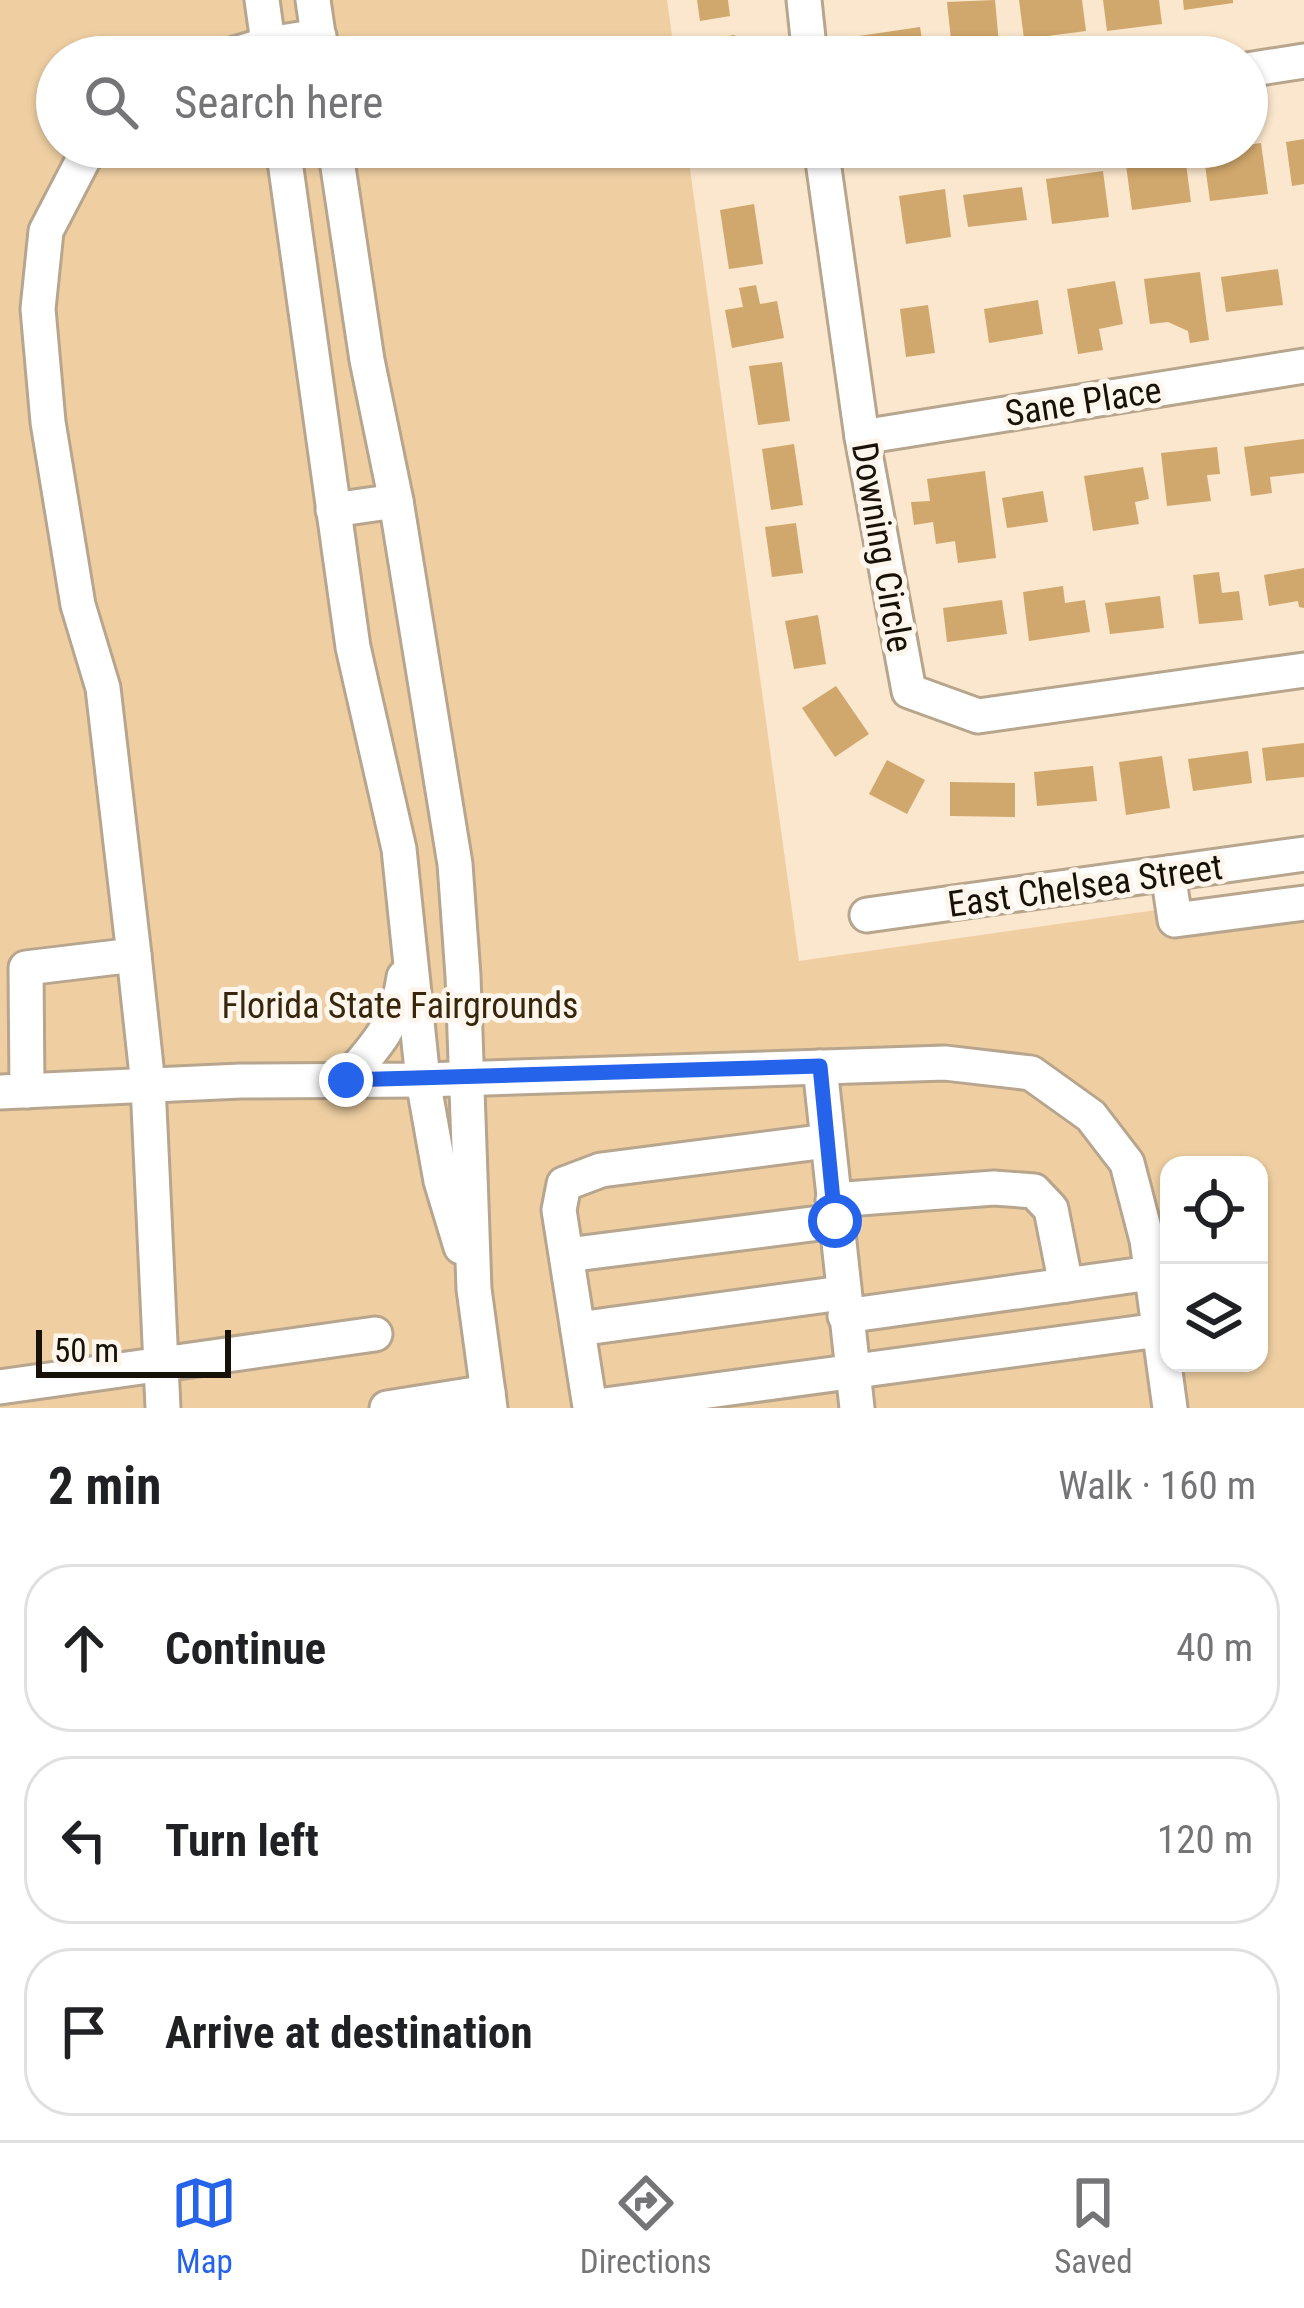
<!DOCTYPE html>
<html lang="en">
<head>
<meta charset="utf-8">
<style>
	:root { --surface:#fff; --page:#f6f6f6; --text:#202124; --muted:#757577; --line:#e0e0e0; --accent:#2563eb }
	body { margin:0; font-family:"Roboto Condensed",sans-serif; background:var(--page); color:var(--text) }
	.controls { position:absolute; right:36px; bottom:36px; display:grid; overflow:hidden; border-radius:24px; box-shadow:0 3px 9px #0004 }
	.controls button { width:108px; height:108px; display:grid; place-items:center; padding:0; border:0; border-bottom:3px solid var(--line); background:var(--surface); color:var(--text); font:60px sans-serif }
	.scale { position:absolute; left:36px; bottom:30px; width:195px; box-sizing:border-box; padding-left:12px; border:6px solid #171108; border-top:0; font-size:33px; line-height:42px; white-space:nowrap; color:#171108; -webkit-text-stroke:9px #fef6ec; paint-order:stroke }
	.stop { position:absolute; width:36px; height:36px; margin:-27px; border:9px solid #2563eb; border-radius:50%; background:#fff }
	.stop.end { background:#2563eb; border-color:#fff; box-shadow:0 3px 12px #0008 }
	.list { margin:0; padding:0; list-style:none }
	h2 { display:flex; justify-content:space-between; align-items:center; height:156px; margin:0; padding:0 48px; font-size:51px }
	h2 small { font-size:39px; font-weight:400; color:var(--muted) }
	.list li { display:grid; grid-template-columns:78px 1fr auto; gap:36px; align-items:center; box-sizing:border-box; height:168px; margin:0 24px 24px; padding:0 24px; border:3px solid var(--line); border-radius:48px }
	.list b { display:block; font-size:45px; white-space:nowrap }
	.list em { font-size:39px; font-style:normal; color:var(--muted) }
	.icon { flex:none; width:66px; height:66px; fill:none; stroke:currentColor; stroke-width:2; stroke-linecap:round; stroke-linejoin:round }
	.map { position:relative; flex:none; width:1304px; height:1408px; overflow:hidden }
	.search { position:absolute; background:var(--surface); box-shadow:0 3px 9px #0004; left:36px; right:36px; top:36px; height:132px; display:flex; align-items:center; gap:30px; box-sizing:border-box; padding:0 42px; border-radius:66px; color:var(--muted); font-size:45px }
	.sheet { height:732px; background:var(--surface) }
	nav { display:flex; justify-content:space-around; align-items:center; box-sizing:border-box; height:168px; border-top:3px solid var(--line); background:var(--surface); font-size:33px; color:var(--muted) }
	nav a { display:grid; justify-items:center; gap:6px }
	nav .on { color:var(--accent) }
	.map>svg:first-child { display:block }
</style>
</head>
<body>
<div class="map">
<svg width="1304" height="1408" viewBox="0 0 1304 1408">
	<rect width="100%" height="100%" fill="#fae7cd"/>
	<!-- green -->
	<path fill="#efcfa2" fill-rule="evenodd" d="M0,0H667L675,57H57V147H687L799,961L1304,889V1408H0ZM1169,1165H1259V1363H1169Z"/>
	<!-- building -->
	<g fill="#d0a76c">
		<polygon points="697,0 728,0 730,16 700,21"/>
		<polygon points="995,0 999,44 952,49 947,2"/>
		<polygon points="1019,0 1082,0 1086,31 1024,39"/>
		<polygon points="1103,0 1159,0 1162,24 1107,31"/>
		<polygon points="1183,0 1233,0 1233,3 1184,10"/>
		<polygon points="920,27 925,57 862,57 859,36"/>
		<polygon points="735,35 738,57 710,57 708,39"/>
		<polygon points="1304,139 1304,184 1292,186 1286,142"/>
		<polygon points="1261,143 1268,194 1210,201 1203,151"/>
		<polygon points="1185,156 1191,202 1132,210 1126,165"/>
		<polygon points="1103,171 1109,217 1052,224 1046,179"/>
		<polygon points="1022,187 1027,220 968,227 963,195"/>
		<polygon points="945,189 951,237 906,244 899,196"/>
		<polygon points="754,204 763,264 729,269 720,210"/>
		<polygon points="1278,269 1283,305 1226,312 1221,277"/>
		<polygon points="1200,272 1209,340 1190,343 1188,331 1168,322 1150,324 1144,279"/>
		<polygon points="1115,281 1123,324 1099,329 1103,350 1078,354 1067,289"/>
		<polygon points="756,285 760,304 777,301 784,338 732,348 725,310 743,307 739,288"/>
		<polygon points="1038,300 1043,334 989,343 984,309"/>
		<polygon points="928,305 935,353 906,357 900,309"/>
		<polygon points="782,362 790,421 758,425 749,366"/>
		<polygon points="1304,439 1304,473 1270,477 1272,493 1251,496 1244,447"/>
		<polygon points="794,444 803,505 771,510 762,449"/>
		<polygon points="1217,447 1220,474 1207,475 1211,501 1167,506 1161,453"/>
		<polygon points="1143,467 1149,499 1135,502 1139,524 1093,531 1084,476"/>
		<polygon points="985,471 996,558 958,563 955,541 936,544 933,522 914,525 911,502 930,501 927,479"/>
		<polygon points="1043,491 1048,522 1007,528 1002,498"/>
		<polygon points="796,523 803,573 772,577 765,527"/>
		<polygon points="1304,568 1304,608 1299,607 1298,601 1269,606 1264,575"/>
		<polygon points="1219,572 1222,593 1239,591 1243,620 1199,624 1193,575"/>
		<polygon points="1063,586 1065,603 1085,600 1090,632 1029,641 1023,592"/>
		<polygon points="1160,596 1164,628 1110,634 1105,603"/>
		<polygon points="1002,600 1007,634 947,642 943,608"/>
		<polygon points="818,615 826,664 794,669 785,621"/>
		<polygon points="836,686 869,734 835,757 802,708"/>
		<polygon points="1304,743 1304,777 1266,781 1262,748"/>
		<polygon points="1248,751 1252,783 1193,791 1188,759"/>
		<polygon points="1162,756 1170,808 1126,815 1119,762"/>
		<polygon points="887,760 925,780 907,814 869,794"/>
		<polygon points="1093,766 1097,801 1037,806 1034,772"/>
		<polygon points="950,782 1015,783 1015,817 950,816"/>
	</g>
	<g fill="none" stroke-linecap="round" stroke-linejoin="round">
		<!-- minor casing -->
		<g stroke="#b7a58d" stroke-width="39">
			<g id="minor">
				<polyline points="262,0 270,57"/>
				<polyline points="313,0 321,55"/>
				<polyline points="804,0 810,57"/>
				<polyline points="225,57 268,44 319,36"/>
				<polyline points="1247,70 1304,61"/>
				<polyline points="95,147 84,158 46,231 38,309 48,422 78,605 103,688 134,955 148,1085 163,1408"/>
				<polyline points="283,147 353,647 399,849 423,1080 441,1181 461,1247"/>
				<polyline points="335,147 367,360 396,501 455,864 463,976 474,1289 490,1408"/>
				<polyline points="821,147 862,437 909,691 978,716 1304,670"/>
				<polyline points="862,437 1304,366"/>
				<polyline points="333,510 396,501"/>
				<polyline points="1168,873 1175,920 1304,903"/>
				<polyline points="867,915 1304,854"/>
				<polyline points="820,1067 857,1408"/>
				<path d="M346,1080C376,1047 398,1022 404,977"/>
				<polyline points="27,1091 26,968 134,955"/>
				<polyline points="0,1092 241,1081 423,1080 945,1063 1031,1073 1091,1116 1127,1163 1147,1240 1170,1408"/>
				<polyline points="827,1141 601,1170 564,1184 559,1210 590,1407 1159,1330"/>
				<polyline points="833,1200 994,1188 1034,1191 1051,1209 1066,1285"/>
				<polyline points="567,1255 835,1221"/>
				<polyline points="845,1316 1151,1273"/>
				<polyline points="578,1329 842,1293"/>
				<polyline points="0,1387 375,1334"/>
				<polyline points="387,1408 488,1392"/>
			</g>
		</g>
		<!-- minor -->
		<use href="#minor" stroke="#fff" stroke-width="33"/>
	</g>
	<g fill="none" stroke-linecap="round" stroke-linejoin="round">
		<!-- route -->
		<polyline stroke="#2563eb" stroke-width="15" points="346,1080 820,1066 835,1221"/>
	</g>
	<g text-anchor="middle" stroke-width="10" stroke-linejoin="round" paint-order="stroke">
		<!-- street labels -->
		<g font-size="36" fill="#171108" stroke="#fef6ec">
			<text transform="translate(1083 401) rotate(-9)" y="13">Sane Place</text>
			<text transform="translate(883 547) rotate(80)" y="13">Downing Circle</text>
			<text transform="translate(1085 885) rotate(-8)" y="13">East Chelsea Street</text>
		</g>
		<!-- park labels -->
		<g font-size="36" fill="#37260b" stroke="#fef6ec">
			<text x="400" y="1018">Florida State Fairgrounds</text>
		</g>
	</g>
</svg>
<div class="controls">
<button><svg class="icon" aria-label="locate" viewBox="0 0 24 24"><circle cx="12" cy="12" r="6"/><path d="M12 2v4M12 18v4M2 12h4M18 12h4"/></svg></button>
<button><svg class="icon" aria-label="layers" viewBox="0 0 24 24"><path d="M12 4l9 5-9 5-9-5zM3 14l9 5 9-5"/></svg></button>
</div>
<div class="scale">50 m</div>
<div class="stop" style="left:835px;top:1221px"></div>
<div class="stop end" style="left:346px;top:1080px"></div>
<div class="search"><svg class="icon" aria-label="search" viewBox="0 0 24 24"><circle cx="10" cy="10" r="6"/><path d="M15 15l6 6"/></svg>Search here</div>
</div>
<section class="sheet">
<h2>2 min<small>Walk · 160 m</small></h2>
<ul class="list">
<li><svg class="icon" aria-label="ahead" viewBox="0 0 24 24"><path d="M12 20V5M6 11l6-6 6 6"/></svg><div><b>Continue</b></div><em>40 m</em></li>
<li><svg class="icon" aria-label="left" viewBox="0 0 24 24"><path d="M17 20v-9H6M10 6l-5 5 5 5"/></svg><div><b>Turn left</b></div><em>120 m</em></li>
<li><svg class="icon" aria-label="arrive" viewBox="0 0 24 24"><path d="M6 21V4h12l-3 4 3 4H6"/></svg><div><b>Arrive at destination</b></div></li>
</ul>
</section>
<nav>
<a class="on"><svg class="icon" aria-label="map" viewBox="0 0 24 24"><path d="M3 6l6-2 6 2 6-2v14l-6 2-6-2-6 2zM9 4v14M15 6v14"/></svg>Map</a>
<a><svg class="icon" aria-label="directions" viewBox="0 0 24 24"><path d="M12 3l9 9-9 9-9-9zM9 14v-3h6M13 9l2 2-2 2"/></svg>Directions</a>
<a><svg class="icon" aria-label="saved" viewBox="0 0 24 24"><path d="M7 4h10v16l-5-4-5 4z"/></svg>Saved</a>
</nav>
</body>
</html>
